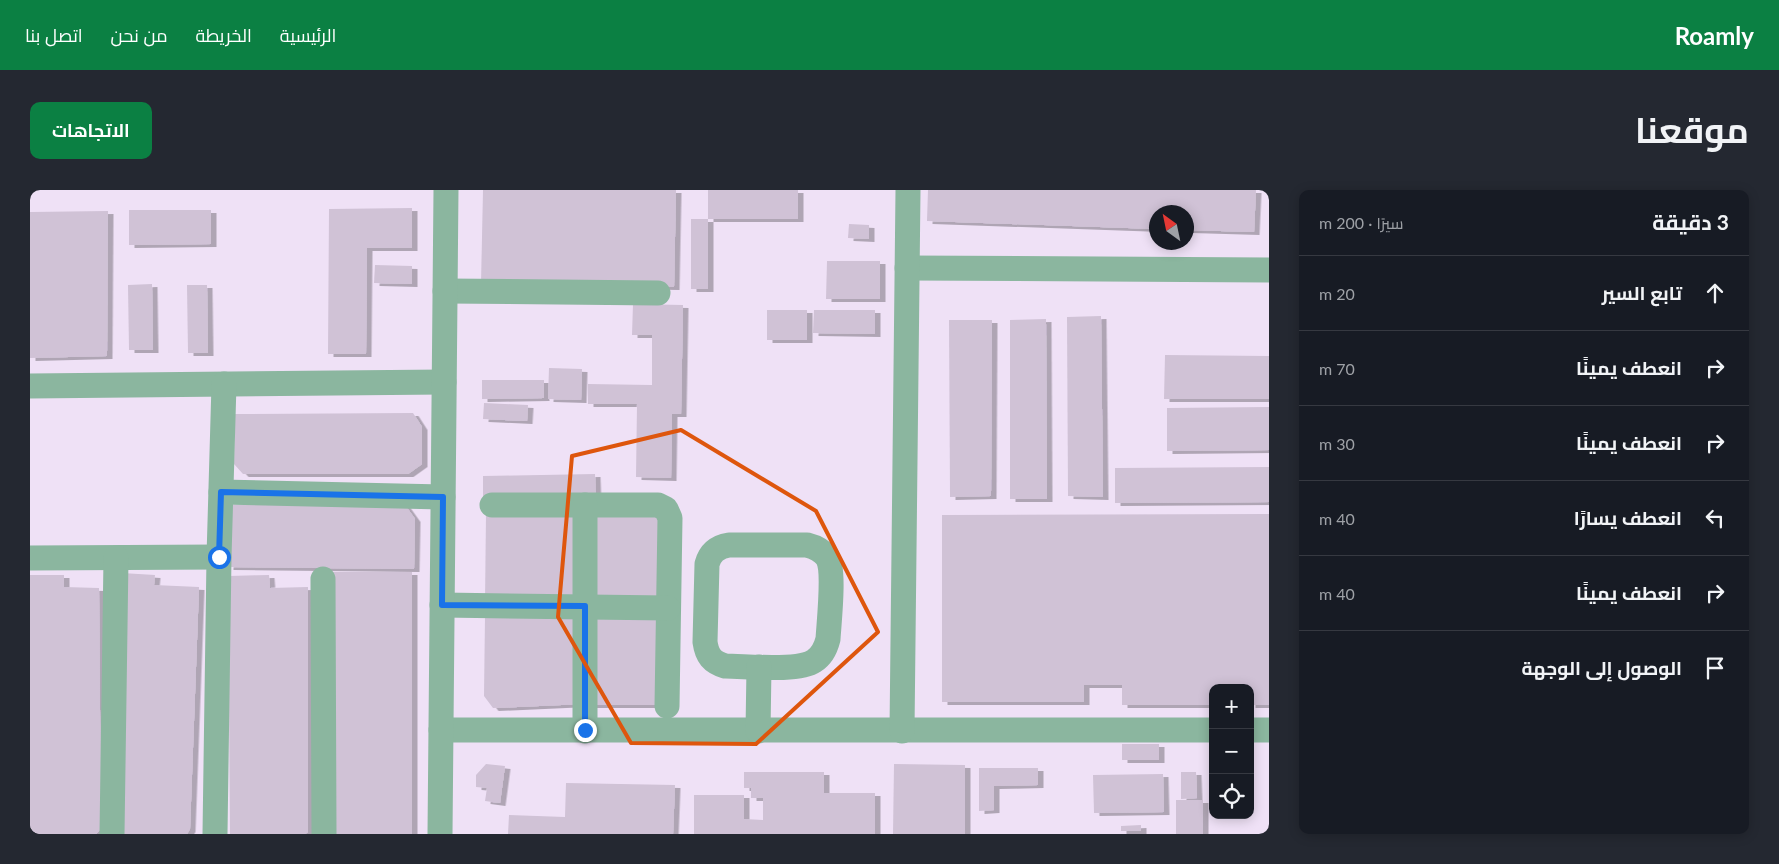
<!DOCTYPE html>
<html lang="ar">
<head>
<meta charset="utf-8">
<style>
	:root { --surface:#171b24; --page:#242831; --text:#f1f3f6; --muted:#9ea1a6; --line:#363941; --accent:#0b8043 }
	body { margin:0; font-family:Lato,Cairo,sans-serif; background:var(--page); color:var(--text); direction:rtl }
	.controls { position:absolute; right:15px; bottom:15px; display:grid; overflow:hidden; border-radius:10px; box-shadow:0 2px 12px #0003 }
	.controls button { width:45px; height:45px; display:grid; place-items:center; padding:0; border:0; border-bottom:1px solid var(--line); background:var(--surface); color:var(--text); font:25px sans-serif }
	.compass { position:absolute; left:1119px; top:15px; width:45px; height:45px; border-radius:50%; background:var(--surface); box-shadow:0 2px 12px #0003; rotate:327deg }
	.stop { position:absolute; width:15px; height:15px; margin:-11px; border:4px solid #1a73e8; border-radius:50%; background:#fff }
	.stop.end { background:#1a73e8; border-color:#fff; box-shadow:0 1px 5px #0008 }
	.list { margin:0; padding:0; list-style:none }
	h2 { display:flex; justify-content:space-between; align-items:center; height:65px; margin:0; padding:0 20px; font-size:21px }
	h2 small { font-size:16px; font-weight:400; color:var(--muted) }
	.list li { display:grid; grid-template-columns:32px 1fr auto; gap:15px; align-items:center; box-sizing:border-box; height:75px; padding:0 20px; border-top:1px solid var(--line) }
	.list b { display:block; font-size:19px; white-space:nowrap }
	.list em { font-size:16px; font-style:normal; color:var(--muted) }
	.icon { flex:none; width:28px; height:28px; fill:none; stroke:currentColor; stroke-width:2; stroke-linecap:round; stroke-linejoin:round }
	.map { position:relative; flex:none; width:1239px; height:644px; overflow:hidden; direction:ltr; border-radius:10px }
	header { display:flex; align-items:center; gap:30px; box-sizing:border-box; height:70px; padding:0 25px; background:var(--accent); color:#fff }
	header strong { font-size:24px }
	nav { display:flex; gap:28px; margin-inline-start:auto; font-size:18px }
	.intro { display:flex; align-items:center; justify-content:space-between; box-sizing:border-box; height:120px; padding:0 30px }
	h1 { margin:0; font-size:35px }
	.button { padding:12px 22px; border-radius:10px; background:var(--accent); color:#fff; font-size:18px; font-weight:700 }
	main { display:flex; gap:30px; padding:0 30px }
	aside { flex:1; background:var(--surface); border-radius:10px; box-shadow:0 2px 12px #0003 }
	.map>svg:first-child { display:block }
</style>
</head>
<body>
<header>
<strong>Roamly</strong>
<nav><a>الرئيسية</a><a>الخريطة</a><a>من نحن</a><a>اتصل بنا</a></nav>
</header>
<div class="intro"><h1>موقعنا</h1><a class="button">الاتجاهات</a></div>
<main>
<aside>
<h2>3 دقيقة<small>سيرًا · 200 m</small></h2>
<ul class="list">
<li><svg class="icon" aria-label="ahead" viewBox="0 0 24 24"><path d="M12 20V5M6 11l6-6 6 6"/></svg><div><b>تابع السير</b></div><em>20 m</em></li>
<li><svg class="icon" aria-label="right" viewBox="0 0 24 24"><path d="M7 20v-9h11M14 6l5 5-5 5"/></svg><div><b>انعطف يمينًا</b></div><em>70 m</em></li>
<li><svg class="icon" aria-label="right" viewBox="0 0 24 24"><path d="M7 20v-9h11M14 6l5 5-5 5"/></svg><div><b>انعطف يمينًا</b></div><em>30 m</em></li>
<li><svg class="icon" aria-label="left" viewBox="0 0 24 24"><path d="M17 20v-9H6M10 6l-5 5 5 5"/></svg><div><b>انعطف يسارًا</b></div><em>40 m</em></li>
<li><svg class="icon" aria-label="right" viewBox="0 0 24 24"><path d="M7 20v-9h11M14 6l5 5-5 5"/></svg><div><b>انعطف يمينًا</b></div><em>40 m</em></li>
<li><svg class="icon" aria-label="arrive" viewBox="0 0 24 24"><path d="M6 21V4h12l-3 4 3 4H6"/></svg><div><b>الوصول إلى الوجهة</b></div></li>
</ul>
</aside>
<div class="map">
<svg width="1239" height="644" viewBox="0 0 1239 644">
	<defs>
		<filter id="shadow"><feDropShadow dx="5.5" dy="3" stdDeviation="0" flood-color="#0004"/></filter>
	</defs>
	<rect width="100%" height="100%" fill="#efe1f6"/>
	<!-- building -->
	<g fill="#d0c2d6" filter="url(#shadow)">
		<polygon points="453,0 646,0 644,97 451,94"/>
		<polygon points="678,0 768,0 768,29 678,29 678,99 661,99 661,29 678,29"/>
		<polygon points="898,0 1226,0 1224,42 1156,40 1156,22 1126,22 1126,39 897,31"/>
		<polygon points="382,18 382,58 337,58 336,164 298,164 299,19"/>
		<polygon points="99,20 181,20 181,54 99,55"/>
		<polygon points="78,21 77,166 0,168 0,22"/>
		<polygon points="819,34 839,35 839,49 818,48"/>
		<polygon points="797,71 850,71 850,109 796,109"/>
		<polygon points="345,75 382,76 382,94 344,93"/>
		<polygon points="122,94 123,160 99,160 98,95"/>
		<polygon points="157,95 177,95 178,163 158,163"/>
		<polygon points="603,114 653,115 651,224 642,224 641,288 606,287 607,214 558,214 558,194 622,195 622,145 602,145"/>
		<rect x="737" y="120" width="40" height="30"/>
		<polygon points="784,120 845,120 845,144 783,143"/>
		<polygon points="1071,126 1073,307 1038,306 1037,127"/>
		<polygon points="1016,129 1017,309 980,309 980,130"/>
		<polygon points="919,130 962,130 961,306 920,307"/>
		<polygon points="1135,165 1239,166 1239,209 1134,209"/>
		<polygon points="519,178 552,179 551,210 518,209"/>
		<polygon points="452,190 514,190 514,208 452,209"/>
		<polygon points="454,213 498,215 497,231 453,229"/>
		<polygon points="1239,217 1239,260 1137,261 1137,218"/>
		<polygon points="383,223 392,237 392,274 378,284 213,284 204,274 205,224"/>
		<polygon points="1239,277 1239,312 1085,313 1085,278"/>
		<polygon points="565,284 566,311 453,313 453,286"/>
		<polygon points="199,315 375,315 385,329 384,379 198,377"/>
		<polygon points="456,323 554,324 552,414 455,413"/>
		<polygon points="1239,324 1239,515 1220,515 1220,498 1183,498 1183,515 1092,515 1092,495 1054,495 1054,512 912,512 912,325"/>
		<polygon points="561,325 634,326 635,406 565,406"/>
		<rect x="302" y="382" width="80" height="262"/>
		<polygon points="92,383 125,385 124,395 169,397 160,639 157,644 92,644"/>
		<polygon points="0,385 34,385 34,397 69,398 71,639 66,644 0,644"/>
		<polygon points="239,385 240,398 278,397 278,642 275,644 200,644 198,386"/>
		<polygon points="455,426 552,427 553,514 463,518 454,506"/>
		<rect x="559" y="426" width="73" height="89"/>
		<rect x="1092" y="554" width="37" height="16"/>
		<polygon points="456,574 475,576 470,613 455,611 457,598 446,597 446,585"/>
		<polygon points="864,574 935,575 935,644 863,644"/>
		<polygon points="949,578 1008,578 1008,595 964,596 964,620 949,621"/>
		<polygon points="714,582 794,582 794,603 845,603 845,644 664,644 664,605 714,605 714,629 733,630 733,608 721,608 721,598 714,598"/>
		<polygon points="1151,582 1166,582 1167,608 1151,609"/>
		<polygon points="1133,584 1134,622 1064,623 1063,585"/>
		<polygon points="536,593 645,595 643,644 478,644 479,625 535,627"/>
		<rect x="1146" y="610" width="27" height="34"/>
		<polygon points="1111,635 1111,641 1091,641 1091,636"/>
	</g>
	<g fill="none" stroke-linecap="round" stroke-linejoin="round">
		<!-- minor -->
		<g stroke="#8bb69f" stroke-width="25">
			<polyline points="877,78 1239,80"/>
			<polyline points="415,101 628,103"/>
			<polyline points="0,196 414,192"/>
			<polyline points="191,302 413,307"/>
			<polyline points="462,315 628,315 636,319 640,328 637,516"/>
			<path d="M699,355H777C785,357 792,360 797,367C805,379 799,432 798,449C796,457 792,466 784,471C768,482 716,476 695,476C682,472 677,466 675,452L677,374C680,363 687,357 699,355Z"/>
			<polyline points="0,368 189,367"/>
			<polyline points="293,389 294,644"/>
			<polyline points="412,415 638,418"/>
			<polyline points="411,540 1183,540"/>
			<polyline points="1220,540 1239,540"/>
			<polyline points="555,541 555,315"/>
			<polyline points="728,541 729,477"/>
			<polyline points="872,541 878,0"/>
			<polyline points="82,644 86,368"/>
			<polyline points="185,644 189,367 194,194"/>
			<polyline points="410,644 416,0"/>
		</g>
	</g>
	<g fill="none" stroke-linecap="round" stroke-linejoin="round">
		<!-- route -->
		<polyline stroke="#1a73e8" stroke-width="6" points="189,367 191,302 413,307 412,415 555,416 555,540"/>
	</g>
	<!-- marked area -->
	<path fill="none" stroke="#de560d" stroke-width="4" stroke-linejoin="round" d="M651,240L786,321L848,442L726,554L601,553L528,427L542,266Z"/>
</svg>
<div class="controls">
<button>+</button>
<button>−</button>
<button><svg class="icon" aria-label="locate" viewBox="0 0 24 24"><circle cx="12" cy="12" r="6"/><path d="M12 2v4M12 18v4M2 12h4M18 12h4"/></svg></button>
</div>
<svg class="compass" viewBox="-18 -18 36 36"><path d="M0-13l5 13h-10z" fill="#e53935"/><path d="M0 13l5-13h-10z" fill="#9ea1a6"/></svg>
<div class="stop" style="left:189px;top:367px"></div>
<div class="stop end" style="left:555px;top:540px"></div>
</div>
</main>
</body>
</html>
